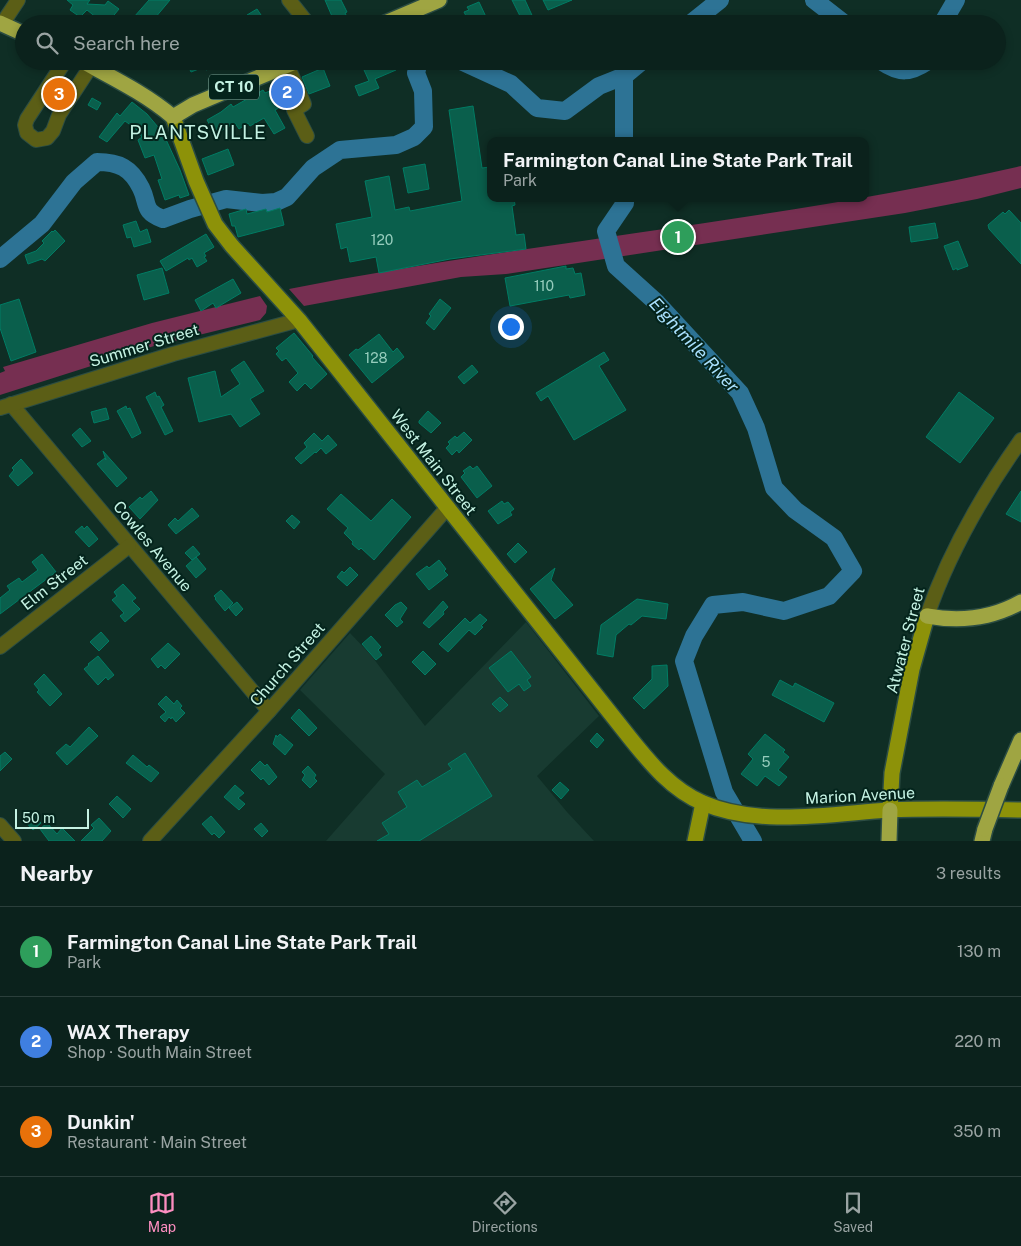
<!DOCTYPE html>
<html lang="en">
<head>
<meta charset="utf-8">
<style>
	:root { --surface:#0b221c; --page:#142a25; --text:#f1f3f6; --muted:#9aa4a3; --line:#2b3f3b; --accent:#fd8ec0 }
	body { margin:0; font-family:"Public Sans",sans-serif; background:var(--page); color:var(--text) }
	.scale { position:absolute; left:15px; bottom:12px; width:74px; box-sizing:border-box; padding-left:5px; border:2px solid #c5f2e3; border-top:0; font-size:14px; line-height:18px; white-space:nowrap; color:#c5f2e3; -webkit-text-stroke:4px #04241c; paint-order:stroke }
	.you { position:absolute; left:510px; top:326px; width:18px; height:18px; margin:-12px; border:4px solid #fff; border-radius:50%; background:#1a73e8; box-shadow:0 0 0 8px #1a73e833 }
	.badge { display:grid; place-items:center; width:32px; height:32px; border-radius:50%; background:var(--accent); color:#fff; font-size:16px; font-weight:700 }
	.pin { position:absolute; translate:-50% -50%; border:2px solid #fff; box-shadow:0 1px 5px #0006 }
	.popup { position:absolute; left:487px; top:137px; width:382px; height:65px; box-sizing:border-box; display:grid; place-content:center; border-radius:10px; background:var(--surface); filter:drop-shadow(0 1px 4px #0005); font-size:16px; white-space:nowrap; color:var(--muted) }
	.popup b { font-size:19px; color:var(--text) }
	.popup::after { content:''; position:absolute; left:50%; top:100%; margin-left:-10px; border:10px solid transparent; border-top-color:var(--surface) }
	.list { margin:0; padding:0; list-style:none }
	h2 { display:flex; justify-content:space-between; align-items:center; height:65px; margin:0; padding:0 20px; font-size:21px }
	h2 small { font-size:16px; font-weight:400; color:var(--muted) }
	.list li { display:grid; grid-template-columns:32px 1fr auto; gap:15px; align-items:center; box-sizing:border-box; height:90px; padding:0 20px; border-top:1px solid var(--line) }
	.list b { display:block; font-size:19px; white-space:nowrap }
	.list p { margin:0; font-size:16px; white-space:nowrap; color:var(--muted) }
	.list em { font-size:16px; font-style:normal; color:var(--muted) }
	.icon { flex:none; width:28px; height:28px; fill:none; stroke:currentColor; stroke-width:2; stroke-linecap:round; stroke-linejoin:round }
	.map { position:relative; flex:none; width:1021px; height:841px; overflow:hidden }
	.search { position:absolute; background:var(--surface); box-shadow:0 2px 8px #0003; left:15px; right:15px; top:15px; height:55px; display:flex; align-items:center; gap:12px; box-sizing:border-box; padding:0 18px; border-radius:28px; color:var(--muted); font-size:19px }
	.sheet { height:335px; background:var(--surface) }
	nav { display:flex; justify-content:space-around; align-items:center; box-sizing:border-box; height:70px; border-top:1px solid var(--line); background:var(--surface); font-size:14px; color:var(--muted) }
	nav a { display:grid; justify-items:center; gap:2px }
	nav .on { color:var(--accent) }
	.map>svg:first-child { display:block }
</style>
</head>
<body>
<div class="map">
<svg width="1021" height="841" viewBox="0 0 1021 841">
	<rect width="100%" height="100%" fill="#0f2e25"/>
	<!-- built -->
	<polygon fill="#183b31" points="526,622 599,716 537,776 567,812 594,841 326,841 385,774 300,690 350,633 370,654 425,726"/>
	<!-- green -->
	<g fill="#762f51">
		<path d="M1021,166V188L977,199L905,213L506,274L461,277L304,306L289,289C532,241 780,221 1021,166Z"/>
		<polygon points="260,296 267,306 266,313 260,320 154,346 0,395 0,373 5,371 3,367 152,323"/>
	</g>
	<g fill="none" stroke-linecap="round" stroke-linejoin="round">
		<!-- river -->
		<g stroke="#2d7395" stroke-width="18">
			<polyline points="814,0 845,24"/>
			<polyline points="690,24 720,0"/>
			<polyline points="942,24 956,0"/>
			<polyline points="461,61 511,84 537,108 565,111 599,86 624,76 642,61"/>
			<path d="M881,61C900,74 910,73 928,61"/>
			<polyline points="624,76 624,141"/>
			<polyline points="625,198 625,203 606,231 616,266 657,303 740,393 756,428 774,488 795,510 834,538 853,571 829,596 784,611 743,602 713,605 694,636 684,661 724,792 753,841"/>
			<path d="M0,259L42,224L74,182L97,162C119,162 131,168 141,188C149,204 142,211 163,219L190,209L226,199L262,203L276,202L287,197L313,168L340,150L396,145L414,137L424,127L423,91L416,73L419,61"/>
		</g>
	</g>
	<!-- building -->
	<g fill="#0a5f4c" stroke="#017c64">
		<polygon points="67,0 90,0 87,4 105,5 108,1 119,9 110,20 106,17 102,22 87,10 80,17 70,10 73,5"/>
		<polygon points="149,0 170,0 150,24 141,24 134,17"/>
		<polygon points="325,0 341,0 347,12 345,13 346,15 334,21"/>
		<polygon points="512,0 525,0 536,24 524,24"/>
		<polygon points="543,0 572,0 548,10"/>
		<polygon points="479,2 487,19 475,24 473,18 468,20 464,12 469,10 467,7"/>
		<polygon points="257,9 267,24 253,24 247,15"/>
		<polygon points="186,61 226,61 206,70 204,67 191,72"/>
		<polygon points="360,61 392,61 396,70 375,79 379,88 359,96 355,86 369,81"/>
		<polygon points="323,68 330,86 309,94 302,77"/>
		<polygon points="61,83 67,87 55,105 49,101"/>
		<polygon points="286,84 292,101 275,110 285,128 274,134 264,118 250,126 248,123 239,129 235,123 215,134 207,120 221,112 231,104 233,107 263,90 265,93"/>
		<polygon points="92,98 101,103 97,110 88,105"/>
		<polygon points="132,102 147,114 163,133 180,170 189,195 180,198 179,195 165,200 158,180 162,179 154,155 145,158 138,140 142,137 136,129 125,121 107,142 99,137 117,113 120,116"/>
		<polygon points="473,106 482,168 490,167 490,198 514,198 515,205 512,206 516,235 524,234 526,249 450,259 379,273 376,257 350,262 347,247 341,249 336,224 372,217 365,181 389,176 395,210 409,207 410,211 462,201 449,110"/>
		<polygon points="228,149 234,165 208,175 202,159"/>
		<polygon points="425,164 429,189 408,193 403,168"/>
		<polygon points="280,208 284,225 238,237 235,226 232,226 229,214 246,209 247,214 266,209 267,212"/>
		<polygon points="1009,210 1021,223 1021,264 989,229 988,225 1003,212 1005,214"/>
		<polygon points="136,221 140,232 147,229 151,242 134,247 131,237 127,238 123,225"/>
		<polygon points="935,223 938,238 911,242 909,227"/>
		<polygon points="55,230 65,241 45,261 42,259 28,264 25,255 36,251 44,243 42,241 52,231 53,232"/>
		<polygon points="206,234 214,247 204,253 206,256 204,257 207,261 197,267 192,258 189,260 188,258 166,271 160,261"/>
		<polygon points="958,241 968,266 957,270 957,268 953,270 944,246"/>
		<polygon points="566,266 566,269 573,268 575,274 581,273 585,295 570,298 569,295 510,306 505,278"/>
		<polygon points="162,268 169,293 144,300 137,275"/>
		<polygon points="233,279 241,293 216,308 213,303 201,311 195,300"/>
		<polygon points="19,299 36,352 11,361 0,328 0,305"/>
		<polygon points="440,299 451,308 434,330 426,323 431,316 429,314"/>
		<polygon points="294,333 313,356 312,357 327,374 311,389 305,383 297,391 289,382 298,373 286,358 282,361 276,354 279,351 276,348"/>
		<polygon points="379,334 393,352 397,348 404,357 372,383 349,355 356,349 358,350"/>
		<polygon points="604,352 609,360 599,366 626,410 574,440 548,396 541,401 536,393"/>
		<polygon points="244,361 264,391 250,399 260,414 240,427 231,414 199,422 188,378 215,371 221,397 240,384 231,370"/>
		<polygon points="472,365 478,372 464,384 458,377"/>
		<polygon points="155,392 157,397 159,396 164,405 161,407 173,431 165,435 146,397"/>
		<polygon points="959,392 994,418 960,463 926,437"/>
		<polygon points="126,406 127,409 130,408 141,433 132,438 117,411"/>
		<polygon points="106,408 109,419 94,423 91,412"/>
		<polygon points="428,411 441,423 431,433 419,423 419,421"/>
		<polygon points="80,428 91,441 82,447 72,435"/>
		<polygon points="464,432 472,440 459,453 457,450 452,455 446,448 450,444 448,442 455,436 457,438"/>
		<polygon points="314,433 322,441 328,435 337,445 326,454 321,448 316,453 315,452 301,464 295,458 307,447 304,443"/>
		<polygon points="103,451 127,478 117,487 97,464 105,458 106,460"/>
		<polygon points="21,459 33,473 18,486 9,476 14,470 12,468"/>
		<polygon points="470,466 473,469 477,466 492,486 477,498 461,477 465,473 463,471"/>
		<polygon points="151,491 158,500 140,519 129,507 140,497 142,499"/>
		<polygon points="1021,491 1021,522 1006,514"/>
		<polygon points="341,494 371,521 392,499 411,517 374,560 361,548 359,550 352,544 353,542 344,533 348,528 327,509"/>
		<polygon points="502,501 504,504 508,502 514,509 510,512 512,515 498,524 488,511"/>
		<polygon points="192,508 199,516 176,534 168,525 175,518 178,521"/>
		<polygon points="292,515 300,522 294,529 286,521"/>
		<polygon points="82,526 84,529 87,526 98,539 89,547 75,532"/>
		<polygon points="518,543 527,552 515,563 507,554"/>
		<polygon points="193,546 200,554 192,560 185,553"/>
		<polygon points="42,554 56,572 0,614 0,598 10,590 7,586 19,578 22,582 38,570 32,562"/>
		<polygon points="196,557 206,569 196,578 186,566"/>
		<polygon points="439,560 446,569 444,571 448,575 429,590 416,574 427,566 429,568"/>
		<polygon points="350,567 358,575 347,586 337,577 342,571 344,573"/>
		<polygon points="555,568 551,580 573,605 555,619 530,589"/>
		<polygon points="123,584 136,598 132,601 140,609 125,622 120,616 124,613 112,600 117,596 114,592"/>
		<polygon points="221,590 233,603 225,611 215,599 216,598 214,596"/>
		<polygon points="637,599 668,604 666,619 642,616 631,625 629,624 616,635 613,657 597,654 601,625"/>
		<polygon points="443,601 448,607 443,612 444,614 429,628 423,623"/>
		<polygon points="237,602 243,609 236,616 229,608"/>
		<polygon points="401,602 407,608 400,619 403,622 397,627 385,615 395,605"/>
		<polygon points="480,614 487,620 481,626 483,627 475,635 469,630 448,652 439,644 465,618 470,623"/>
		<polygon points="101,632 109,641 99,651 90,642"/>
		<polygon points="371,636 381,647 378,650 382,655 376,660 362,644"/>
		<polygon points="168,643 180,654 165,669 161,665 158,668 151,659"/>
		<polygon points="423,651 436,664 425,675 412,662"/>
		<polygon points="511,651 531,677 527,680 531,686 524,691 519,684 508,692 489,668"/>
		<polygon points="98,656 114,675 108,680 106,677 98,685 84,669 89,665 88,664"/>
		<polygon points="667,665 668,686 644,709 633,698 652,679 652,666"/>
		<polygon points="44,674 62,694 50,706 37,692 39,690 34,684"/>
		<polygon points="780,680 793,687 795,683 834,703 824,722 772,695"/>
		<polygon points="166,696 174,704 177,700 182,706 180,708 185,713 176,722 172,717 171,719 169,717 165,722 160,717 166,712 158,704"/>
		<polygon points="500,697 508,705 500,712 492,704"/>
		<polygon points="299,709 317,728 309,736 291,718"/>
		<polygon points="89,727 98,736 67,765 56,753 66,744 70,747"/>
		<polygon points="597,733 604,740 597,748 590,741"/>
		<polygon points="280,734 293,745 285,755 273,744 276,735 277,737"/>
		<polygon points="765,734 785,750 783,752 789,757 778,770 787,777 779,786 765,776 757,786 741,774 753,759 748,754"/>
		<polygon points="5,752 12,759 0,771 0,756"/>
		<polygon points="465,753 492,796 419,841 377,841 389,834 382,823 407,807 398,792 417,780 422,787 452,769 448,764"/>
		<polygon points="133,755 147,767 149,765 159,773 151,782 126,763"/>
		<polygon points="260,761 265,766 267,764 277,777 269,785 263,778 261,780 251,770"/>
		<polygon points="308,766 316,775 314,778 317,781 310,788 302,780 305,775 302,772"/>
		<polygon points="560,782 569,790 561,799 552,790"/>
		<polygon points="235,785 244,793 238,798 245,804 239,810 224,797"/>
		<polygon points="117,796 131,809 123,818 109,804"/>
		<polygon points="31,812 41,823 33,830 23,819"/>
		<polygon points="211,816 225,832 219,838 214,833 212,835 202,824"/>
		<polygon points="99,818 111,831 102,841 81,841 94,828 91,825"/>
		<polygon points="47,823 57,834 62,828 75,841 49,841 40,829"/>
		<polygon points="261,823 268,831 262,837 254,829"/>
	</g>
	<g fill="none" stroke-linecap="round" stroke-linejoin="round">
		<!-- minor casing -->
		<g stroke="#2c4d43" stroke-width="16">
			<g id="minor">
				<polyline points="289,0 308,24"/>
				<polyline points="2,24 18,0"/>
				<polyline points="65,61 27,119 25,125 27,133 36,140 47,138 53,131 59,115 91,66"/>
				<polyline points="287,65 304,104 294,110 307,136"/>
				<polyline points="11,404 269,711"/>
				<polyline points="0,408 173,354 299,320"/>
				<path d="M927,616C949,552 982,495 1021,440"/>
				<polyline points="0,647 129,546"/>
				<polyline points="0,825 14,841"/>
				<polyline points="150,841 269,711 448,507"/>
			</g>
		</g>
		<!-- major casing -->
		<g stroke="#2c4d43" stroke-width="18">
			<g id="major">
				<path d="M173,117L196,181L215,224L232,246L299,320L630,738C650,763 672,790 703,803C758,827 830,814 888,810C932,808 977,809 1021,810"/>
				<polyline points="890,810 892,773 912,669 927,616"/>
				<polyline points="695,841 703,803"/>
			</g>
		</g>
		<!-- highway casing -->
		<g stroke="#2c4d43" stroke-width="18">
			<g id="highway">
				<polyline points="0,23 24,34"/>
				<polyline points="383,24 439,0"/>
				<path d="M82,61C113,78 146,94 173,117L193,105L297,61"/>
				<path d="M927,616C960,622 991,619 1021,602"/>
				<polyline points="1001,786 1021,740"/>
				<polyline points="889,841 890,810"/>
				<polyline points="982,841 985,829"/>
			</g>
		</g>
		<!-- minor -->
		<use href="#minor" stroke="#5b5e16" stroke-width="14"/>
		<!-- major -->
		<use href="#major" stroke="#8d9209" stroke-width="15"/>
		<!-- highway -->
		<use href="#highway" stroke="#9fa542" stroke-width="15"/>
		<!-- highway-bridge casing -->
		<g stroke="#2c4d43" stroke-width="18" stroke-linecap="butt">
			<polyline id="highway-bridge" points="985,829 1001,786"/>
		</g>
		<!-- highway-bridge -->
		<use href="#highway-bridge" stroke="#9fa542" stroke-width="15"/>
	</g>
	<g text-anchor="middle" stroke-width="4" stroke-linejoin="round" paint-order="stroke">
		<!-- number labels -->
		<g font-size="14" fill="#96cdbd">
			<text x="382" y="245">120</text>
			<text x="544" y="291">110</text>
			<text x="376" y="363">128</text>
			<text x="766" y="767">5</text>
		</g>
		<!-- shield labels -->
		<rect fill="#04241c" stroke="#8bb4a7" stroke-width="1" x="209" y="74.5" width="50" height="25" rx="4"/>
		<g font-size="15" font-weight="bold" fill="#c5f2e3">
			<text x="234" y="92">CT 10</text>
		</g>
		<!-- street labels -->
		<g font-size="16" fill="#c5f2e3" stroke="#04241c">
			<text transform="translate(144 345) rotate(-17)" y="6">Summer Street</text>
			<text transform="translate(434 462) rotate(52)" y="6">West Main Street</text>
			<text transform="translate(153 546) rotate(50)" y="6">Cowles Avenue</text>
			<text transform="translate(54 582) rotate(-38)" y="6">Elm Street</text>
			<text transform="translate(905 640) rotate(-75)" y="6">Atwater Street</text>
			<text transform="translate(287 664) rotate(-49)" y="6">Church Street</text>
			<text transform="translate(860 795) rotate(-3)" y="6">Marion Avenue</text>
		</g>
		<!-- water labels -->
		<g font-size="18" font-style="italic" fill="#a8dffc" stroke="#04241c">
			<text transform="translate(694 345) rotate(47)" y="6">Eightmile River</text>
		</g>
		<!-- quarter labels -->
		<g font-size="19" letter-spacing="1" fill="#c5f2e3" stroke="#04241c">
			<text x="198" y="139">PLANTSVILLE</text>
		</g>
	</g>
</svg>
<div class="scale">50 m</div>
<div class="you"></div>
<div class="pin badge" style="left:678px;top:237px;background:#2e9e5b">1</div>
<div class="popup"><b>Farmington Canal Line State Park Trail</b>Park</div>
<div class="pin badge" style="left:287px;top:92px;background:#3f7fe0">2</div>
<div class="pin badge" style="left:59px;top:94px;background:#e8710a">3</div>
<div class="search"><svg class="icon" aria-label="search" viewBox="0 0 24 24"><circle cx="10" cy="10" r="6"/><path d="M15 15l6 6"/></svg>Search here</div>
</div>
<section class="sheet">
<h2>Nearby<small>3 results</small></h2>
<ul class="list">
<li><span class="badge" style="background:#2e9e5b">1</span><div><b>Farmington Canal Line State Park Trail</b><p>Park</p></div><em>130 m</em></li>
<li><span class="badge" style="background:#3f7fe0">2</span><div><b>WAX Therapy</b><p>Shop · South Main Street</p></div><em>220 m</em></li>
<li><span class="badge" style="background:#e8710a">3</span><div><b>Dunkin'</b><p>Restaurant · Main Street</p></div><em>350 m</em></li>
</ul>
</section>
<nav>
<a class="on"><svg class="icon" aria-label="map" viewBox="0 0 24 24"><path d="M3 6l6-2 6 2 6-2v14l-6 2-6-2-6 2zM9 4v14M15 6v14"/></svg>Map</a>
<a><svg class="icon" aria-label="directions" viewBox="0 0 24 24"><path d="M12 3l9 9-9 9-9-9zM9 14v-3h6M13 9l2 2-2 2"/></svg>Directions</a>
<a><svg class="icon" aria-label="saved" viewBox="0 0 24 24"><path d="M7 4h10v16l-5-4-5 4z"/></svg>Saved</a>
</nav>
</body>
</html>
